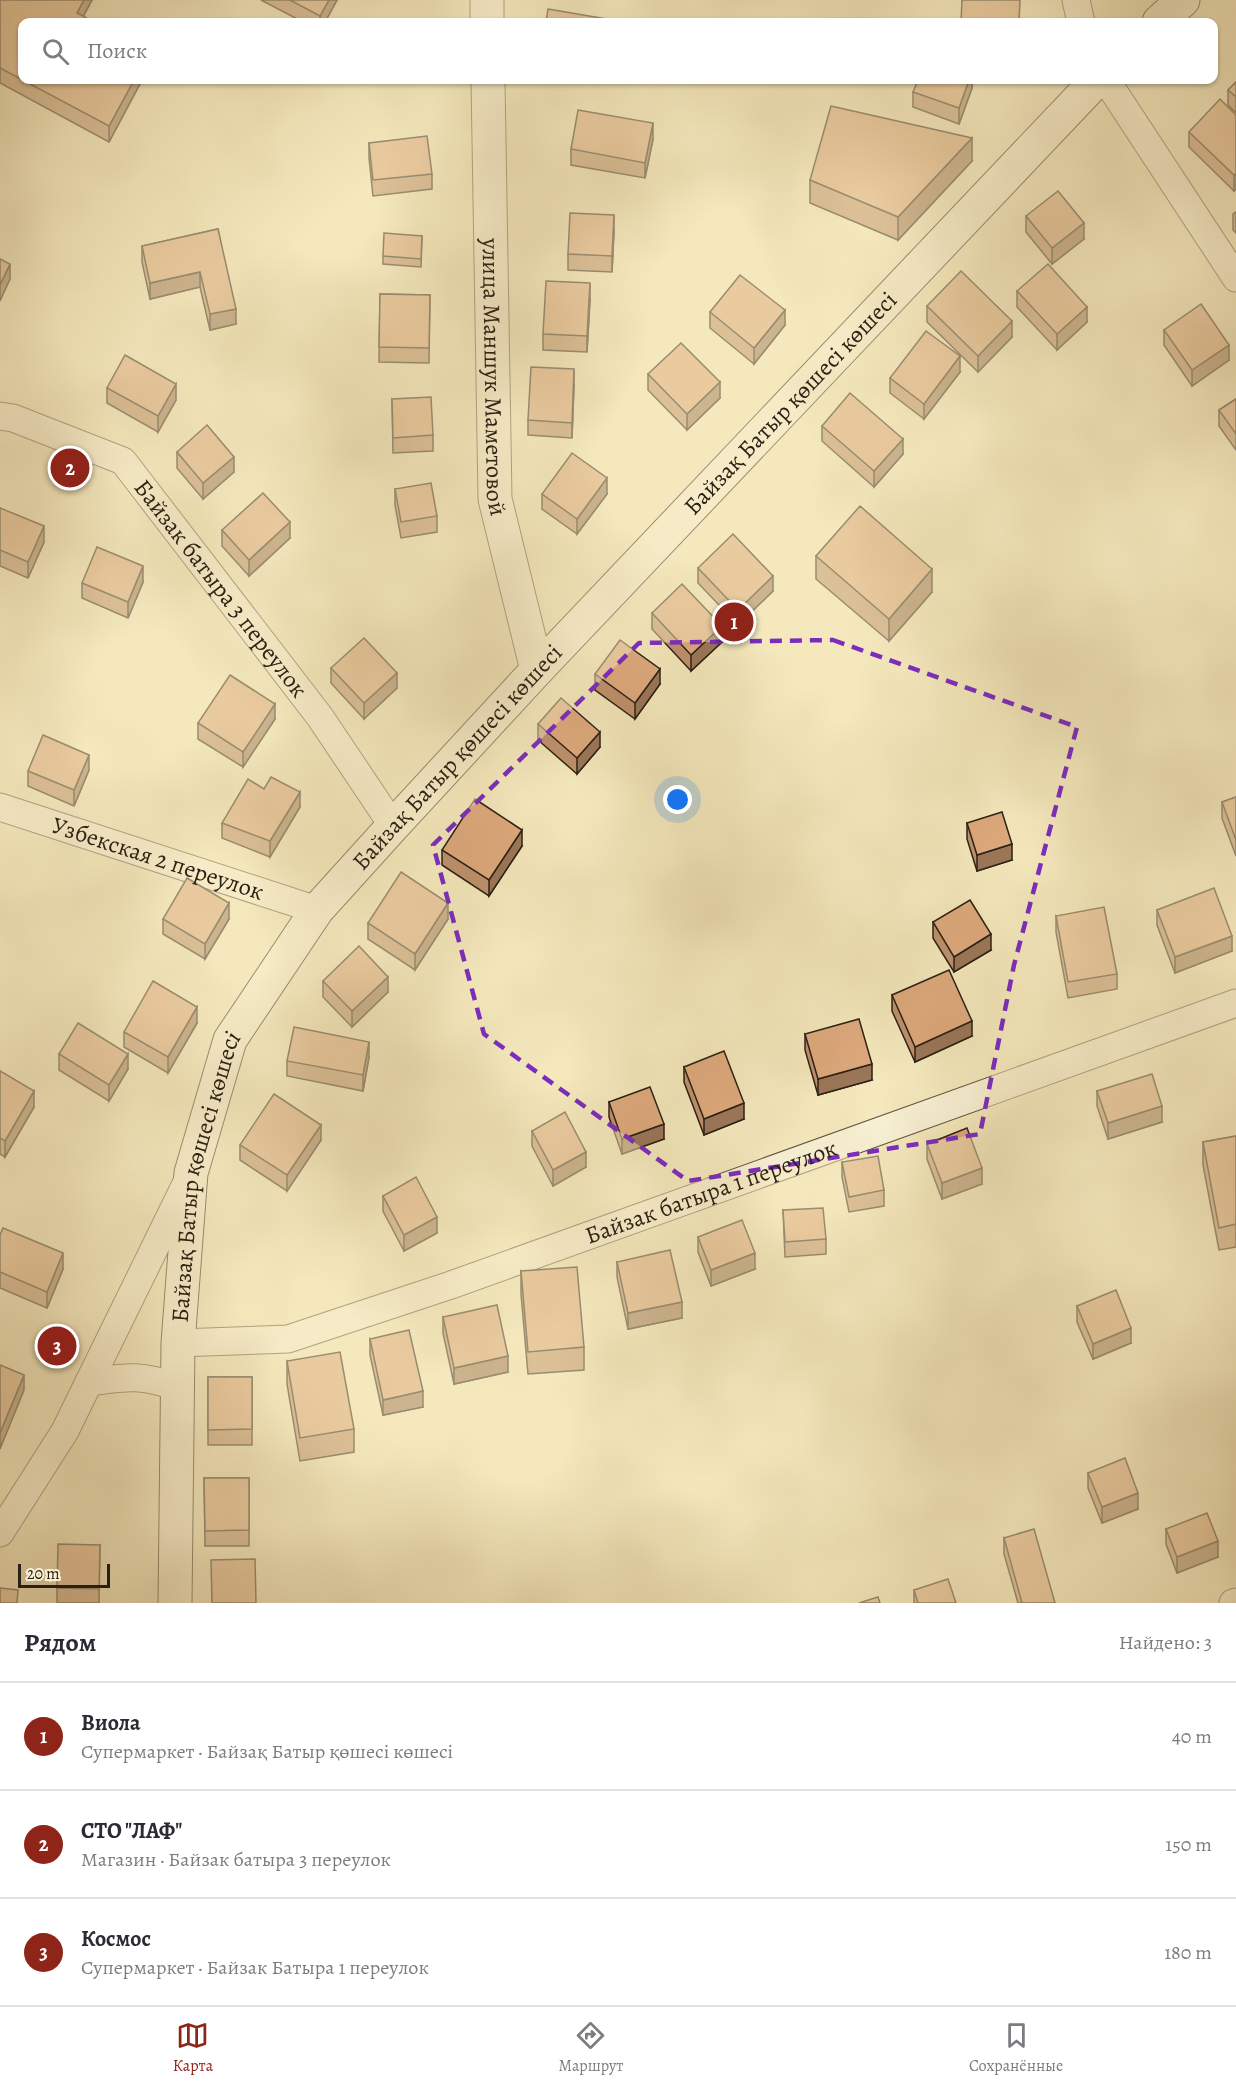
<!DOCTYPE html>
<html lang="ru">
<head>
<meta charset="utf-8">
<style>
	:root { --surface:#fff; --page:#f7f7f7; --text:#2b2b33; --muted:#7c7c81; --line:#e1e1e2; --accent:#8f2418 }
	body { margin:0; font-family:Alegreya,serif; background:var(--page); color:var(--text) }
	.scale { position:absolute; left:18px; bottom:15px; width:92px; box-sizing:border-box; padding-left:6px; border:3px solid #2b2015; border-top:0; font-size:16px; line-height:21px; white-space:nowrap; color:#2b2015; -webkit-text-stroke:4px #f8f0d3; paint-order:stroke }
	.you { position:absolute; left:678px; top:800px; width:21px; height:21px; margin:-15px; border:4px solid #fff; border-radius:50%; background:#1a73e8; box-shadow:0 0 0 9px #1a73e833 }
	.badge { display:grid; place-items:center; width:39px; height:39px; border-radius:50%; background:var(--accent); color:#fff; font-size:20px; font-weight:700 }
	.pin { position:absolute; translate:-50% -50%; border:3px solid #fff; box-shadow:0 2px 6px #0006 }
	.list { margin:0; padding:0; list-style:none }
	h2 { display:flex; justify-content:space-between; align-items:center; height:78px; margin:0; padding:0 24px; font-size:26px }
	h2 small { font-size:20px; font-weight:400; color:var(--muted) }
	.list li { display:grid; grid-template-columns:39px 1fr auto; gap:18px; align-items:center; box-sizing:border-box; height:108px; padding:0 24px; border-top:2px solid var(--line) }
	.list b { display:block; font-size:22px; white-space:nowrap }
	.list p { margin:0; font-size:20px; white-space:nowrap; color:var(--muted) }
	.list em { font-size:20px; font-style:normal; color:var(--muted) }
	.icon { flex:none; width:33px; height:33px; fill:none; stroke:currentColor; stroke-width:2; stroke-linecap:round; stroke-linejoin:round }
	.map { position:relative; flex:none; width:1236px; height:1603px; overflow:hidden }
	.search { position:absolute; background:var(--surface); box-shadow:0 2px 4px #0004; left:18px; right:18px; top:18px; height:66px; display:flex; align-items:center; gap:15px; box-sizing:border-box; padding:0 21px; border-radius:12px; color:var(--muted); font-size:22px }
	.sheet { height:402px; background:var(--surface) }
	nav { display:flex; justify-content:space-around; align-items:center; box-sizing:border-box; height:84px; border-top:2px solid var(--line); background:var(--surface); font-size:16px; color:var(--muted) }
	nav a { display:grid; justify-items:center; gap:3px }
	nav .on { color:var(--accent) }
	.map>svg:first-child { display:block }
</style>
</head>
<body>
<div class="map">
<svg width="1236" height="1603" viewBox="0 0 1236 1603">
	<rect width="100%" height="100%" fill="#f4e8bc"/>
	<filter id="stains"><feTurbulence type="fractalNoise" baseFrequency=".00333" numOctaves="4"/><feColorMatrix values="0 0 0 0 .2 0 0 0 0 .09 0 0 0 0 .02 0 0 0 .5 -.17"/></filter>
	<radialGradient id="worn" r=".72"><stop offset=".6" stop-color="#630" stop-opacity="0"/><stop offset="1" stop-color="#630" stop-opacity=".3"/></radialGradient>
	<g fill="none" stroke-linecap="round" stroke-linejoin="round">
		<!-- minor casing -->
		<g stroke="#5d523f" stroke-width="29">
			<g id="minor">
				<polyline points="1076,0 1081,22"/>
				<polyline points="1106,80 1236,278"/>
				<path id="s1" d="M0,416L13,418L123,461L320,717L393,826"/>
				<path id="s2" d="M0,807L317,910"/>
				<path id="s3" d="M178,1343L288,1339L451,1285L1236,1003"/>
				<path d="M89,1382C127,1377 140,1374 177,1387"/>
				<polyline points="0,1533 65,1431 187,1182"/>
				<polyline points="1233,1603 1236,1602"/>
			</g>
		</g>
		<!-- tertiary casing -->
		<g stroke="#5d523f" stroke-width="35">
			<g id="tertiary">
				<polyline points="487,0 487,22"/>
				<path id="s4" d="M488,80L495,499L537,670"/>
			</g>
		</g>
		<!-- secondary casing -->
		<g stroke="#2b2015" stroke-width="35">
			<g id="secondary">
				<polyline points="1159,22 1183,0"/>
				<path id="s5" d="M175,1603L178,1343L191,1173L230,1040L317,910L393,826L537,670L1097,80"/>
			</g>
		</g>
		<!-- minor -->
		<use href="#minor" stroke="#f8f0d3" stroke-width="27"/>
		<!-- tertiary -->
		<use href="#tertiary" stroke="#f8f0d3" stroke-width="33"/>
		<!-- secondary -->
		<use href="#secondary" stroke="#f8f0d3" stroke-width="33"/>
	</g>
	<!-- wall -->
	<g fill="#be916c" stroke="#2b2015" stroke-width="1.5">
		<polygon points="0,0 92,0 83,17 142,80 109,142 0,83"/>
		<polygon points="261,0 337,0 325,22 303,22"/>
		<polygon points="972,80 972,88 959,124 913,107 913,92"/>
		<polygon points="1236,82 1236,113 1228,105 1228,90"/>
		<polygon points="1236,115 1236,189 1234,191 1189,147 1189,132"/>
		<polygon points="653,139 645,178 571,165 571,149"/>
		<polygon points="369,143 432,174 432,189 373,196 369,158"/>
		<polygon points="972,161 898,240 810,203 810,180"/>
		<polygon points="1236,212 1236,233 1233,230 1233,214"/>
		<polygon points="1026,216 1084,239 1052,264 1026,232"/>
		<polygon points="218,229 236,324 210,330 200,287 150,299 142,262 142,246"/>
		<polygon points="614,231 612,272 568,270 568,254"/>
		<polygon points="422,236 421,267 383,264 383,256"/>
		<polygon points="1017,291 1087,322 1057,350 1017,307"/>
		<polygon points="380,294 430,295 429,363 379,362"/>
		<polygon points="590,299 587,352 543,350 543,334"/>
		<polygon points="927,306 1012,337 978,372 927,322"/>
		<polygon points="710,312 785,325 754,364 710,328"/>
		<polygon points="1164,330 1229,360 1192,386 1164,345"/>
		<polygon points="960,372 924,419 890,393 890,378"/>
		<polygon points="648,374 720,398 687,430 648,390"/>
		<polygon points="574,385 572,438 528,435 528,420"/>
		<polygon points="107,388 176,400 158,432 107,403"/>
		<polygon points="392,399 433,435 433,451 393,453"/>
		<polygon points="1236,399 1236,450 1219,426 1219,410"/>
		<polygon points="822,426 903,454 874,487 822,441"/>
		<polygon points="177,452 234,472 203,499 177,468"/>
		<polygon points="395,489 437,516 437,532 401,538 395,505"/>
		<polygon points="542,494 607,494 577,534 542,509"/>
		<polygon points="0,508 44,542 28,578 0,566"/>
		<polygon points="222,530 290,538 249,576 222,546"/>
		<polygon points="816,556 932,592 889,641 816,579"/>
		<polygon points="698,568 773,591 738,625 698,583"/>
		<polygon points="143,582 128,618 82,598 82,583"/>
		<polygon points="652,613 722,642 691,671 652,629"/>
		<polygon points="331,668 397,688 364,719 331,683"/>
		<polygon points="595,674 660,684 635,719 595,690"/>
		<polygon points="275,719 243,767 198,739 198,723"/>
		<polygon points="538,724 600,747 577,774 538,740"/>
		<polygon points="89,770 74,806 28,786 28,771"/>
		<polygon points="264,789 300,807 270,857 222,838 222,823"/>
		<polygon points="1236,797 1236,856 1222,818 1222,802"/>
		<polygon points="967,823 1012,860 977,871 967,839"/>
		<polygon points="522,846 489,896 442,865 442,850"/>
		<polygon points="1157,910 1232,951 1175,973 1157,925"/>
		<polygon points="1056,916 1117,974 1117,989 1068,998 1056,932"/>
		<polygon points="163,919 229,919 205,959 163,934"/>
		<polygon points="448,919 415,970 368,939 368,923"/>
		<polygon points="933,922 991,950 954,972 933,938"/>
		<polygon points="323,981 388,992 352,1027 323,997"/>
		<polygon points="892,995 972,1036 915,1062 892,1011"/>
		<polygon points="197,1023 168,1073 124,1047 124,1032"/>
		<polygon points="805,1034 872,1080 818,1095 805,1050"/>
		<polygon points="59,1054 128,1069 109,1101 59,1070"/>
		<polygon points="369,1057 363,1091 287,1076 287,1061"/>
		<polygon points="684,1067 744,1119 704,1135 684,1082"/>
		<polygon points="0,1071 34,1107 5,1157 0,1154"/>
		<polygon points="1097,1091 1162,1122 1108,1139 1097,1106"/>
		<polygon points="609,1102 664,1139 622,1154 609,1117"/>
		<polygon points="532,1131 586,1167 553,1186 532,1146"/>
		<polygon points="1236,1136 1236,1247 1219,1250 1203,1165 1203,1142"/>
		<polygon points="321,1140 287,1191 240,1160 240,1145"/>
		<polygon points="927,1144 982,1184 942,1199 927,1159"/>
		<polygon points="842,1162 884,1190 884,1206 849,1212 842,1177"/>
		<polygon points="383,1196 437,1233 404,1251 383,1211"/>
		<polygon points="783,1210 826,1239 826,1254 785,1257"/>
		<polygon points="0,1235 63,1269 47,1308 0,1288"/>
		<polygon points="698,1237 755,1269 711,1286 698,1252"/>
		<polygon points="617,1262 682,1318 628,1329 617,1277"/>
		<polygon points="521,1271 584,1347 584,1370 528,1374 521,1294"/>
		<polygon points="1077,1306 1131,1343 1093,1359 1077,1322"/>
		<polygon points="443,1317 508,1372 454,1384 443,1333"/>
		<polygon points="370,1339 423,1407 383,1415 370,1355"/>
		<polygon points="287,1361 354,1429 354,1452 300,1461 287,1384"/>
		<rect x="208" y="1377" width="44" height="68"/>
		<polygon points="1088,1473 1138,1509 1102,1523 1088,1488"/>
		<polygon points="204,1478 249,1478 249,1546 205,1546"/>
		<polygon points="1166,1529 1218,1557 1177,1573 1166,1544"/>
		<polygon points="1004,1538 1055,1603 1018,1603 1004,1554"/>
		<polygon points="100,1545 99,1603 57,1603 57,1588"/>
		<polygon points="914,1590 956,1603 914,1603"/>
	</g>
	<!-- shaded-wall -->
	<g fill="#9b7658" stroke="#2b2015" stroke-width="1.5">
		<polygon points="84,0 92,0 80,22 77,13"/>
		<polygon points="329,0 337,0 325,22 320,22 320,16"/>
		<polygon points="134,80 142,80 109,142 109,126"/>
		<polygon points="969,80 972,80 972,88 959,124 959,108"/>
		<polygon points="653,123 653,139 645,178 645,163"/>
		<polygon points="972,138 972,161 898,240 898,217"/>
		<polygon points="1236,174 1236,189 1234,191 1234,175"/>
		<polygon points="614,215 614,231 612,272 612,256"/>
		<polygon points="1084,223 1084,239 1052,264 1052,248"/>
		<polygon points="10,264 10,279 0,301 0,285"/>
		<polygon points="200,272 200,287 150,299 150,283"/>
		<polygon points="590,283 590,299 587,352 587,336"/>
		<polygon points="1087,307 1087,322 1057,350 1057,334"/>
		<polygon points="236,309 236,324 210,330 210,314"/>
		<polygon points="785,310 785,325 754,364 754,348"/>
		<polygon points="1012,321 1012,337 978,372 978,356"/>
		<polygon points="1229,345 1229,360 1192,386 1192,370"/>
		<polygon points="960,356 960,372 924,419 924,404"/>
		<polygon points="574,369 574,385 572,438 572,423"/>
		<polygon points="720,382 720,398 687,430 687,414"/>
		<polygon points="176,384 176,400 158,432 158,416"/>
		<polygon points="903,439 903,454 874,487 874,471"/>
		<polygon points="234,457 234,472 203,499 203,483"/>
		<polygon points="607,478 607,494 577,534 577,519"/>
		<polygon points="290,522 290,538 249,576 249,560"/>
		<polygon points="44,526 44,542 28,578 28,562"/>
		<polygon points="143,566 143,582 128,618 128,602"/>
		<polygon points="932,569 932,592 889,641 889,619"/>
		<polygon points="773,576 773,591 738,625 738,610"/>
		<polygon points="722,626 722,642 691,671 691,655"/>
		<polygon points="660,669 660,684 635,719 635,703"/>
		<polygon points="397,673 397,688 364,719 364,703"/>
		<polygon points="275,704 275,719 243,767 243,752"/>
		<polygon points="600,732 600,747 577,774 577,758"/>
		<polygon points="89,755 89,770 74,806 74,790"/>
		<polygon points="300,792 300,807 270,857 270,841"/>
		<polygon points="522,830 522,846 489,896 489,880"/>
		<polygon points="1012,844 1012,860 977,871 977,855"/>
		<polygon points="229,903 229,919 205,959 205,944"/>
		<polygon points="448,903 448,919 415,970 415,954"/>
		<polygon points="991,934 991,950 954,972 954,957"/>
		<polygon points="1232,936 1232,951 1175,973 1175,957"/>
		<polygon points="388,977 388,992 352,1027 352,1011"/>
		<polygon points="197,1007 197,1023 168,1073 168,1057"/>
		<polygon points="972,1021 972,1036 915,1062 915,1047"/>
		<polygon points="369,1042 369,1057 363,1091 363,1075"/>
		<polygon points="128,1054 128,1069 109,1101 109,1085"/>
		<polygon points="872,1064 872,1080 818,1095 818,1079"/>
		<polygon points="34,1091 34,1107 5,1157 5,1141"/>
		<polygon points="744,1103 744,1119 704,1135 704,1119"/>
		<polygon points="1162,1106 1162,1122 1108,1139 1108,1123"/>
		<polygon points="664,1124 664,1139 622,1154 622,1139"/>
		<polygon points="321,1125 321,1140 287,1191 287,1175"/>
		<polygon points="586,1152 586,1167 553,1186 553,1170"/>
		<polygon points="982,1168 982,1184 942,1199 942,1183"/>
		<polygon points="437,1217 437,1233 404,1251 404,1235"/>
		<polygon points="63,1253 63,1269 47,1308 47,1292"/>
		<polygon points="755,1253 755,1269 711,1286 711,1270"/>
		<polygon points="682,1302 682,1318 628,1329 628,1313"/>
		<polygon points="1131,1328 1131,1343 1093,1359 1093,1344"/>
		<polygon points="508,1356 508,1372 454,1384 454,1368"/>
		<polygon points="24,1375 24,1390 0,1449 0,1433"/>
		<polygon points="423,1391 423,1407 383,1415 383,1400"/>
		<polygon points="1138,1493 1138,1509 1102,1523 1102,1507"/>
		<polygon points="1218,1541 1218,1557 1177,1573 1177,1557"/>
	</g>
	<!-- building -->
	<g fill="#dda97d" stroke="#2b2015" stroke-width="1.5">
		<polygon points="0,0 84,0 77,13 94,22 22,22 22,80 134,80 109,126 0,68"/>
		<polygon points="290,0 329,0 320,16"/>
		<polygon points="962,0 1020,0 1019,22 961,22"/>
		<polygon points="548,9 618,21 618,22 546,22"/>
		<polygon points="918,80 969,80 959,108 913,92"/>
		<polygon points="1236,82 1236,97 1228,90"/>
		<polygon points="1220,99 1236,115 1236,174 1234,175 1189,132"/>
		<polygon points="831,106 972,138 898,217 810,180"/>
		<polygon points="578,110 653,123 645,163 571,149"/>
		<polygon points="427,136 432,174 373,180 369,143"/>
		<polygon points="1058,191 1084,223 1052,248 1026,216"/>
		<polygon points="570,213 614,215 612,256 568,254"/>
		<polygon points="218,229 236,309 210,314 200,272 150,283 142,246"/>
		<polygon points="384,233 422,236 421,259 383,256"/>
		<polygon points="0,259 10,264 0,285"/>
		<polygon points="1048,264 1087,307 1057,334 1017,291"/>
		<polygon points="961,271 1012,321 978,356 927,306"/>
		<polygon points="740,275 785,310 754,348 710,312"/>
		<polygon points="546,281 590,283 587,336 543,334"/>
		<polygon points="380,294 430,295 429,348 379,347"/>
		<polygon points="1201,304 1229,345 1192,370 1164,330"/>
		<polygon points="926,331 960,356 924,404 890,378"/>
		<polygon points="681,343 720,382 687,414 648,374"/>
		<polygon points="125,355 176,384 158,416 107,388"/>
		<polygon points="531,367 574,369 572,423 528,420"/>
		<polygon points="850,393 903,439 874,471 822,426"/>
		<polygon points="431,397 433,435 393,438 392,399"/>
		<polygon points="1236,399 1236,434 1219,410"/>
		<polygon points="207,425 234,457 203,483 177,452"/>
		<polygon points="572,453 607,478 577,519 542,494"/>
		<polygon points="431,483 437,516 401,522 395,489"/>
		<polygon points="263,493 290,522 249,560 222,530"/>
		<polygon points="860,506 932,569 889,619 816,556"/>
		<polygon points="0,508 44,526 28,562 0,550"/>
		<polygon points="733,534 773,576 738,610 698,568"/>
		<polygon points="97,547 143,566 128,602 82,583"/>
		<polygon points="682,584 722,626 691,655 652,613"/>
		<polygon points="364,638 397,673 364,703 331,668"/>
		<polygon points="620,640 660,669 635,703 595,674"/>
		<polygon points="230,675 275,704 243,752 198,723"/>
		<polygon points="561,698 600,732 577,758 538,724"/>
		<polygon points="43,735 89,755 74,790 28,771"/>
		<polygon points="271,777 300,792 270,841 222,823 248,779 264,789"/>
		<polygon points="1236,797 1236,840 1222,802"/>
		<polygon points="475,799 522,830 489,880 442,850"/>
		<polygon points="1002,812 1012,844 977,855 967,823"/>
		<polygon points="401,872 448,903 415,954 368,923"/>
		<polygon points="187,878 229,903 205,944 163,919"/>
		<polygon points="1214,888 1232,936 1175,957 1157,910"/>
		<polygon points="970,900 991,934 954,957 933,922"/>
		<polygon points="1104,907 1117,974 1068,982 1056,916"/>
		<polygon points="359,946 388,977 352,1011 323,981"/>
		<polygon points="949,970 972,1021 915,1047 892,995"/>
		<polygon points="153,981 197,1007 168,1057 124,1032"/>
		<polygon points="859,1019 872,1064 818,1079 805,1034"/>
		<polygon points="78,1023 128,1054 109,1085 59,1054"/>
		<polygon points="294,1027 369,1042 363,1075 287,1061"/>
		<polygon points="724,1051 744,1103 704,1119 684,1067"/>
		<polygon points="0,1071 34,1091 5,1141 0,1138"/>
		<polygon points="1152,1074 1162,1106 1108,1123 1097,1091"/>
		<polygon points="650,1087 664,1124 622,1139 609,1102"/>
		<polygon points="274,1094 321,1125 287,1175 240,1145"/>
		<polygon points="565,1112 586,1152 553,1170 532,1131"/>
		<polygon points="967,1128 982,1168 942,1183 927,1144"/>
		<polygon points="1236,1136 1236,1224 1219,1228 1203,1142"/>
		<polygon points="878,1156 884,1190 849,1197 842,1162"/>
		<polygon points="416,1177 437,1217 404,1235 383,1196"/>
		<polygon points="823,1208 826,1239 785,1242 783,1210"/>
		<polygon points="742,1220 755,1253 711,1270 698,1237"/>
		<polygon points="3,1228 63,1253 47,1292 0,1272 0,1235"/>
		<polygon points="670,1250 682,1302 628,1313 617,1262"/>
		<polygon points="577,1267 584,1347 528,1352 521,1271"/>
		<polygon points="1116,1290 1131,1328 1093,1344 1077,1306"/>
		<polygon points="497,1305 508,1356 454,1368 443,1317"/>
		<polygon points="409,1330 423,1391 383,1400 370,1339"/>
		<polygon points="340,1352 354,1429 300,1438 287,1361"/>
		<polygon points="0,1365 24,1375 0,1433"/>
		<polygon points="208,1377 252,1377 252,1429 208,1430"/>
		<polygon points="1125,1458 1138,1493 1102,1507 1088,1473"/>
		<polygon points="204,1478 249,1478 249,1530 205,1531"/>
		<polygon points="1207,1513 1218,1541 1177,1557 1166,1529"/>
		<polygon points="1034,1529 1055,1603 1022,1603 1004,1538"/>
		<polygon points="58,1544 100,1545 99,1589 57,1588"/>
		<polygon points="255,1559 256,1603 212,1603 211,1560"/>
		<polygon points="948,1579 956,1603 918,1603 914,1590"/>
		<polygon points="0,1588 18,1590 17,1603 0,1603"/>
		<polygon points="878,1597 880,1603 859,1603"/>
	</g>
	<!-- marked area -->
	<path d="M0 0H1236V1603H0ZM833,640L1077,727L1014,965L980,1134L688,1181L484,1034L433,845L639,643Z" fill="#f4e8bc" fill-opacity=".55" fill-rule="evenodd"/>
	<path fill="none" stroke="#7b2cbf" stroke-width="4.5" stroke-dasharray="12 8" stroke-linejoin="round" d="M833,640L1077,727L1014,965L980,1134L688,1181L484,1034L433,845L639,643Z"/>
	<g text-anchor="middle" stroke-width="5" stroke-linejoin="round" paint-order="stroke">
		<!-- street labels -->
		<g font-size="24" fill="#2b2015" stroke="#f8f0d3">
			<text dy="8" stroke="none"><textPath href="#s4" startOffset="297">улица Маншук Маметовой</textPath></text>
			<text dy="8" stroke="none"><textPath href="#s5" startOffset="1419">Байзақ Батыр қөшесі көшесі</textPath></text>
			<text dy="8" stroke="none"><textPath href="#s1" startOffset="292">Байзак батыра 3 переулок</textPath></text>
			<text dy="8" stroke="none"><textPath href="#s5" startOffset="933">Байзақ Батыр қөшесі көшесі</textPath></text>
			<text dy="8" stroke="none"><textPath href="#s2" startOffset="166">Узбекская 2 переулок</textPath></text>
			<text dy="8" stroke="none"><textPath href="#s5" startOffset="429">Байзақ Батыр қөшесі көшесі</textPath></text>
			<text dy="8" stroke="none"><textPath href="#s3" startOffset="558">Байзак батыра 1 переулок</textPath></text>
		</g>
	</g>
	<rect width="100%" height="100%" filter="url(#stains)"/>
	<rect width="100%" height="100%" fill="url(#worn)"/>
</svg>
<div class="scale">20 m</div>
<div class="you"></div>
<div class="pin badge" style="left:734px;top:622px">1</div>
<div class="pin badge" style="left:70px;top:468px">2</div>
<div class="pin badge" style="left:57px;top:1346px">3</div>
<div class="search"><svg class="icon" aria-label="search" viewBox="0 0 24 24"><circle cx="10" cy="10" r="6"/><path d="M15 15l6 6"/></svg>Поиск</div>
</div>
<section class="sheet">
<h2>Рядом<small>Найдено: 3</small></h2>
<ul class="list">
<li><span class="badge">1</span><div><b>Виола</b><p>Супермаркет · Байзақ Батыр қөшесі көшесі</p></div><em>40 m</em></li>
<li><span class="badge">2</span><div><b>СТО &quot;ЛАФ&quot;</b><p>Магазин · Байзак батыра 3 переулок</p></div><em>150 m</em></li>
<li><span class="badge">3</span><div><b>Космос</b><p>Супермаркет · Байзак Батыра 1 переулок</p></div><em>180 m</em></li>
</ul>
</section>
<nav>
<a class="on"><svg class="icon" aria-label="map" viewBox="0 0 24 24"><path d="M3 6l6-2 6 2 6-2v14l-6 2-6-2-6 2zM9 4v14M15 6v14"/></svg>Карта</a>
<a><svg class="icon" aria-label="directions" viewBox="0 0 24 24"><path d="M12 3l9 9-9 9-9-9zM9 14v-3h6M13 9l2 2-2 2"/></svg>Маршрут</a>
<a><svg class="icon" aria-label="saved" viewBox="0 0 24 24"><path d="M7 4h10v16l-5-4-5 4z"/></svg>Сохранённые</a>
</nav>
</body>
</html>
